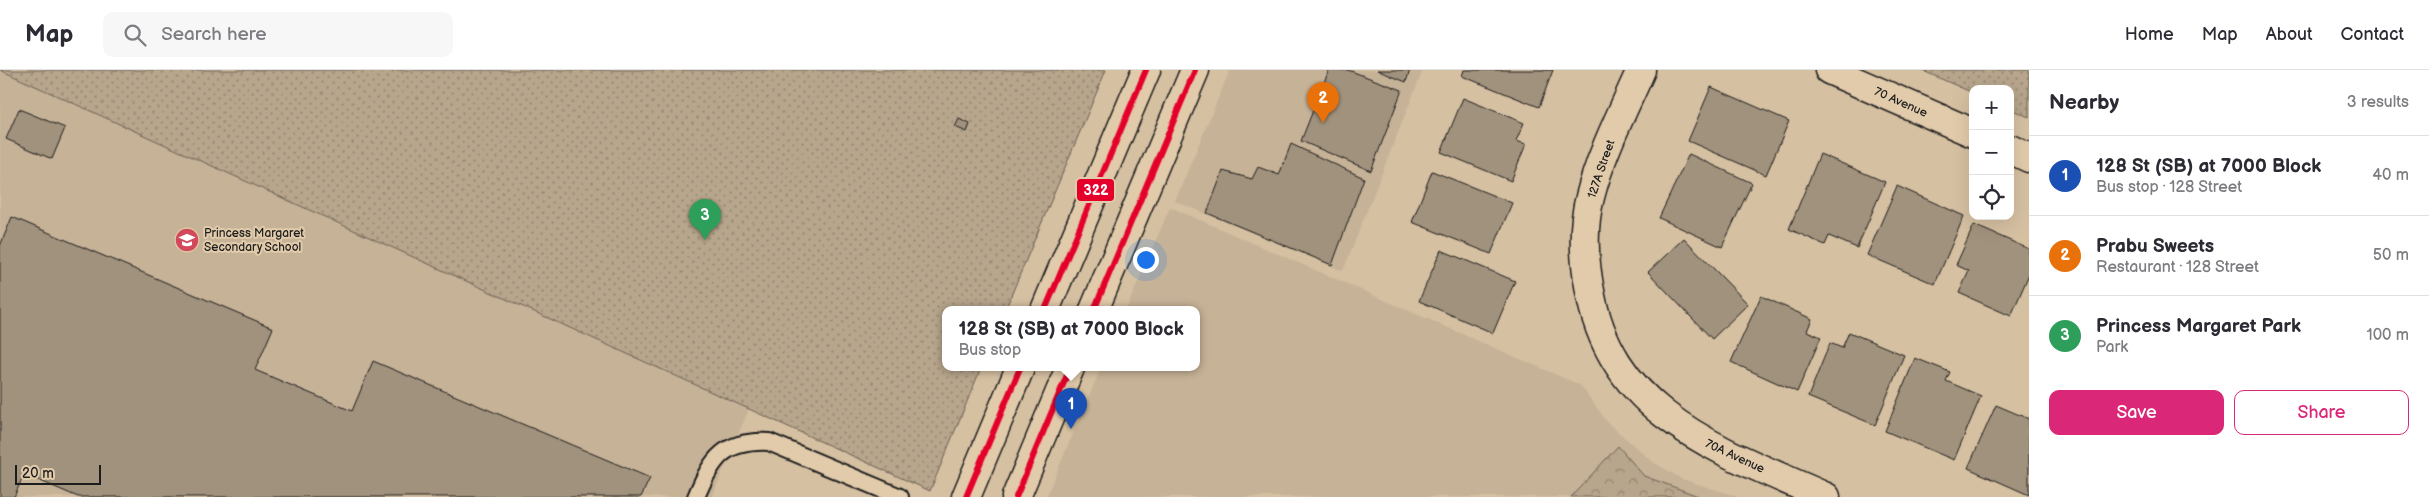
<!DOCTYPE html>
<html lang="en">
<head>
<meta charset="utf-8">
<style>
	:root { --surface:#fff; --page:#f7f7f7; --text:#2b2b33; --muted:#7c7c81; --line:#e1e1e2; --accent:#db2777 }
	body { margin:0; font-family:"Balsamiq Sans",sans-serif; background:var(--page); color:var(--text) }
	.controls { position:absolute; right:15px; top:15px; display:grid; overflow:hidden; border-radius:10px; box-shadow:0 5px 20px #0002 }
	.controls button { width:45px; height:45px; display:grid; place-items:center; padding:0; border:0; border-bottom:1px solid var(--line); background:var(--surface); color:var(--text); font:25px sans-serif }
	.scale { position:absolute; left:15px; bottom:12px; width:86px; box-sizing:border-box; padding-left:5px; border:2px solid #1c1c1c; border-top:0; font-size:14px; line-height:18px; white-space:nowrap; color:#1c1c1c; -webkit-text-stroke:4px #e2cbab; paint-order:stroke }
	.you { position:absolute; left:1145px; top:189px; width:18px; height:18px; margin:-12px; border:4px solid #fff; border-radius:50%; background:#1a73e8; box-shadow:0 0 0 8px #1a73e833 }
	.badge { display:grid; place-items:center; width:32px; height:32px; border-radius:50%; background:var(--accent); color:#fff; font-size:16px; font-weight:700 }
	.pin { position:absolute; translate:-50% -41px; filter:drop-shadow(0 1px 2px #0008) }
	.pin::after { content:''; position:absolute; top:26px; width:18px; height:15px; background:inherit; clip-path:polygon(0 0,100% 0,50% 100%) }
	.popup { position:absolute; left:942px; top:236px; width:258px; height:65px; box-sizing:border-box; display:grid; place-content:center; border-radius:10px; background:var(--surface); filter:drop-shadow(0 1px 4px #0005); font-size:16px; white-space:nowrap; color:var(--muted) }
	.popup b { font-size:19px; color:var(--text) }
	.popup::after { content:''; position:absolute; left:50%; top:100%; margin-left:-10px; border:10px solid transparent; border-top-color:var(--surface) }
	.list { margin:0; padding:0; list-style:none }
	h2 { display:flex; justify-content:space-between; align-items:center; height:65px; margin:0; padding:0 20px; font-size:21px }
	h2 small { font-size:16px; font-weight:400; color:var(--muted) }
	.list li { display:grid; grid-template-columns:32px 1fr auto; gap:15px; align-items:center; box-sizing:border-box; height:80px; padding:0 20px; border-top:1px solid var(--line) }
	.list b { display:block; font-size:19px; white-space:nowrap }
	.list p { margin:0; font-size:16px; white-space:nowrap; color:var(--muted) }
	.list em { font-size:16px; font-style:normal; color:var(--muted) }
	.actions { display:flex; gap:10px; padding:15px 20px }
	.actions a { flex:1; padding:11px 0; border:1px solid var(--accent); border-radius:10px; text-align:center; font-size:18px; color:var(--accent) }
	.actions .main { background:var(--accent); color:#fff }
	.icon { flex:none; width:28px; height:28px; fill:none; stroke:currentColor; stroke-width:2; stroke-linecap:round; stroke-linejoin:round }
	.map { position:relative; flex:none; width:2029px; height:427px; overflow:hidden }
	header { display:flex; align-items:center; gap:30px; box-sizing:border-box; height:70px; padding:0 25px; background:var(--surface); border-bottom:1px solid var(--line) }
	header strong { font-size:24px }
	nav { display:flex; gap:28px; margin-inline-start:auto; font-size:18px }
	.search { width:350px; height:45px; background:var(--page); display:flex; align-items:center; gap:12px; box-sizing:border-box; padding:0 18px; border-radius:10px; color:var(--muted); font-size:19px }
	main { display:flex }
	aside { flex:1; background:var(--surface) }
	.map>svg:first-child { display:block }
</style>
</head>
<body>
<header>
<strong>Map</strong>
<div class="search"><svg class="icon" aria-label="search" viewBox="0 0 24 24"><circle cx="10" cy="10" r="6"/><path d="M15 15l6 6"/></svg>Search here</div>
<nav><a>Home</a><a>Map</a><a>About</a><a>Contact</a></nav>
</header>
<main>
<div class="map">
<svg width="2029" height="427" viewBox="0 0 2029 427">
	<defs>
		<pattern id="forest-crowns" width="20" height="18" patternUnits="userSpaceOnUse" patternTransform="scale(1.25)"><rect width="20" height="18" fill="#b7a58c"/><path d="M2 6a3 3 0 1 1 6 0M12 15a3 3 0 1 1 6 0" fill="none" stroke="#948672"/></pattern>
		<pattern id="park-dots" width="8" height="8" patternUnits="userSpaceOnUse" patternTransform="scale(1.25)"><rect width="8" height="8" fill="#b7a58c"/><path d="M2 2h.1M6 6h.1" fill="none" stroke="#948672" stroke-width="1.8" stroke-linecap="round"/></pattern>
	</defs>
	<rect width="100%" height="100%" fill="#d6c0a2"/>
	<filter id="ink" filterUnits="userSpaceOnUse"><feTurbulence type="fractalNoise" baseFrequency=".02" numOctaves="2"/><feDisplacementMap in="SourceGraphic" scale="10" xChannelSelector="R" yChannelSelector="G"/><feConvolveMatrix kernelMatrix="1 2 1 2 8 2 1 2 1" color-interpolation-filters="sRGB"/></filter>
	<g filter="url(#ink)">
		<!-- built -->
		<g fill="#c6b297">
			<polygon points="0,0 749,339 712,427 0,427"/>
			<polygon points="1230,0 1423,0 1343,201 1175,131"/>
			<polygon points="1170,137 1580,315 1608,353 1653,392 1682,409 1739,427 1046,427 1101,298 1196,298 1196,240 1126,240"/>
		</g>
		<!-- forest -->
		<polygon fill="url(#forest-crowns)" stroke="#6a6054" points="1618,376 1644,406 1701,427 1571,427"/>
		<!-- park -->
		<g fill="url(#park-dots)" stroke="#6a6054">
			<polygon points="0,0 1106,0 1005,240 946,240 946,298 981,298 930,421"/>
			<polygon points="1921,0 2029,0 2029,47 2010,39 2010,19 1973,19 1973,23"/>
		</g>
		<!-- building -->
		<g fill="#a1927d" stroke="#1c1c1c">
			<polygon points="1329,0 1348,0 1402,20 1371,101 1301,71"/>
			<polygon points="1377,0 1410,0 1406,12"/>
			<polygon points="1464,0 1553,0 1539,37 1462,6"/>
			<polygon points="1711,17 1789,51 1766,105 1688,71"/>
			<polygon points="1463,28 1524,53 1516,71 1526,74 1511,111 1441,82"/>
			<polygon points="19,39 65,58 52,89 6,69"/>
			<polygon points="959,49 970,54 967,62 955,57"/>
			<polygon points="1291,74 1364,108 1332,195 1207,143 1223,101 1252,109 1258,97 1279,105"/>
			<polygon points="1689,84 1752,113 1722,177 1659,148"/>
			<polygon points="1820,84 1885,112 1857,178 1829,166 1825,175 1789,159"/>
			<polygon points="1432,101 1512,133 1491,184 1412,152"/>
			<polygon points="1897,116 1964,146 1935,214 1867,185"/>
			<polygon points="12,147 273,258 255,300 352,341 373,291 650,408 641,427 78,427 24,404 14,427 0,427 0,176"/>
			<polygon points="1974,155 2029,179 2029,204 2011,246 1959,223 1969,201 1956,195"/>
			<polygon points="1684,168 1748,234 1712,269 1648,202"/>
			<polygon points="1441,180 1515,211 1493,263 1419,231"/>
			<polygon points="1761,226 1812,249 1807,261 1821,267 1797,322 1731,292"/>
			<polygon points="1849,262 1904,285 1875,355 1808,327 1830,273 1842,278"/>
			<polygon points="1915,288 1950,302 1946,311 1981,326 1954,390 1885,361"/>
			<polygon points="1996,335 2029,349 2029,425 1968,398"/>
		</g>
		<g fill="none" stroke-linecap="round" stroke-linejoin="round">
			<!-- lane casing -->
			<g stroke="#1c1c1c" stroke-width="20">
				<path id="lane" d="M696,427C712,388 724,370 769,372L900,427"/>
			</g>
			<!-- street casing -->
			<g stroke="#1c1c1c" stroke-width="31">
				<g id="street">
					<path d="M1641,0C1623,41 1601,83 1590,127C1582,157 1584,190 1590,221C1612,347 1723,381 1826,427"/>
					<polyline points="1829,0 1973,63"/>
					<polyline points="2010,79 2029,88"/>
				</g>
			</g>
			<!-- secondary casing -->
			<g stroke="#1c1c1c" stroke-width="31">
				<g id="secondary">
					<polyline points="1045,240 1146,0"/>
					<polyline points="1094,240 1195,0"/>
					<polyline points="966,427 1020,298"/>
					<polyline points="1016,427 1070,298"/>
				</g>
			</g>
			<!-- lane -->
			<use href="#lane" stroke="#e2cbab" stroke-width="16"/>
			<!-- street -->
			<use href="#street" stroke="#e2cbab" stroke-width="28"/>
			<!-- secondary -->
			<use href="#secondary" stroke="#e2cbab" stroke-width="28"/>
			<!-- bus-1 casing -->
			<g stroke="#e2cbab" stroke-width="10">
				<g id="bus-1">
					<polyline points="1045,240 1146,0"/>
					<polyline points="1094,240 1195,0"/>
					<polyline points="966,427 1020,298"/>
					<polyline points="1016,427 1070,298"/>
				</g>
			</g>
			<!-- bus-1 -->
			<use href="#bus-1" stroke="#e4002b" stroke-width="6"/>
		</g>
	</g>
	<!-- icons -->
	<defs>
		<g id="school-disc" transform="scale(1.25)"><circle r="9.5" fill="#d1495b" stroke="#e2cbab"/><path d="M0-5L7-2L0 1L-7-2ZM-4 1L0 2.5L4 1V4Q0 6-4 4Z" fill="#fff"/></g>
	</defs>
	<g fill-rule="evenodd">
		<use href="#school-disc" x="187" y="170"/>
	</g>
	<g text-anchor="middle" stroke-width="4" stroke-linejoin="round" paint-order="stroke">
		<!-- street labels -->
		<g font-size="12" fill="#1c1c1c" stroke="#e2cbab">
			<text transform="translate(1901 32) rotate(24)" y="4">70 Avenue</text>
			<text transform="translate(1601 99) rotate(-71)" y="4">127A Street</text>
			<text transform="translate(1735 386) rotate(25)" y="4">70A Avenue</text>
		</g>
		<!-- poi labels -->
		<g font-size="12" fill="#1c1c1c" stroke="#e2cbab" text-anchor="start">
			<text x="204" y="167">Princess Margaret<tspan x="204" dy="14">Secondary School</tspan></text>
		</g>
	</g>
	<rect stroke="#e2cbab" stroke-width="2" x="1076" y="108" width="39" height="24" rx="5" fill="#e4002b"/>
	<g font-size="14" text-anchor="middle" font-weight="bold" fill="#fff">
		<text x="1096" y="125">322</text>
	</g>
</svg>
<div class="controls">
<button>+</button>
<button>−</button>
<button><svg class="icon" aria-label="locate" viewBox="0 0 24 24"><circle cx="12" cy="12" r="6"/><path d="M12 2v4M12 18v4M2 12h4M18 12h4"/></svg></button>
</div>
<div class="scale">20 m</div>
<div class="you"></div>
<div class="pin badge" style="left:1071px;top:359px;background:#1a4fb4">1</div>
<div class="popup"><b>128 St (SB) at 7000 Block</b>Bus stop</div>
<div class="pin badge" style="left:1323px;top:53px;background:#e8710a">2</div>
<div class="pin badge" style="left:705px;top:170px;background:#2e9e5b">3</div>
</div>
<aside>
<h2>Nearby<small>3 results</small></h2>
<ul class="list">
<li><span class="badge" style="background:#1a4fb4">1</span><div><b>128 St (SB) at 7000 Block</b><p>Bus stop · 128 Street</p></div><em>40 m</em></li>
<li><span class="badge" style="background:#e8710a">2</span><div><b>Prabu Sweets</b><p>Restaurant · 128 Street</p></div><em>50 m</em></li>
<li><span class="badge" style="background:#2e9e5b">3</span><div><b>Princess Margaret Park</b><p>Park</p></div><em>100 m</em></li>
</ul>
<div class="actions"><a class="main">Save</a><a>Share</a></div>
</aside>
</main>
</body>
</html>
